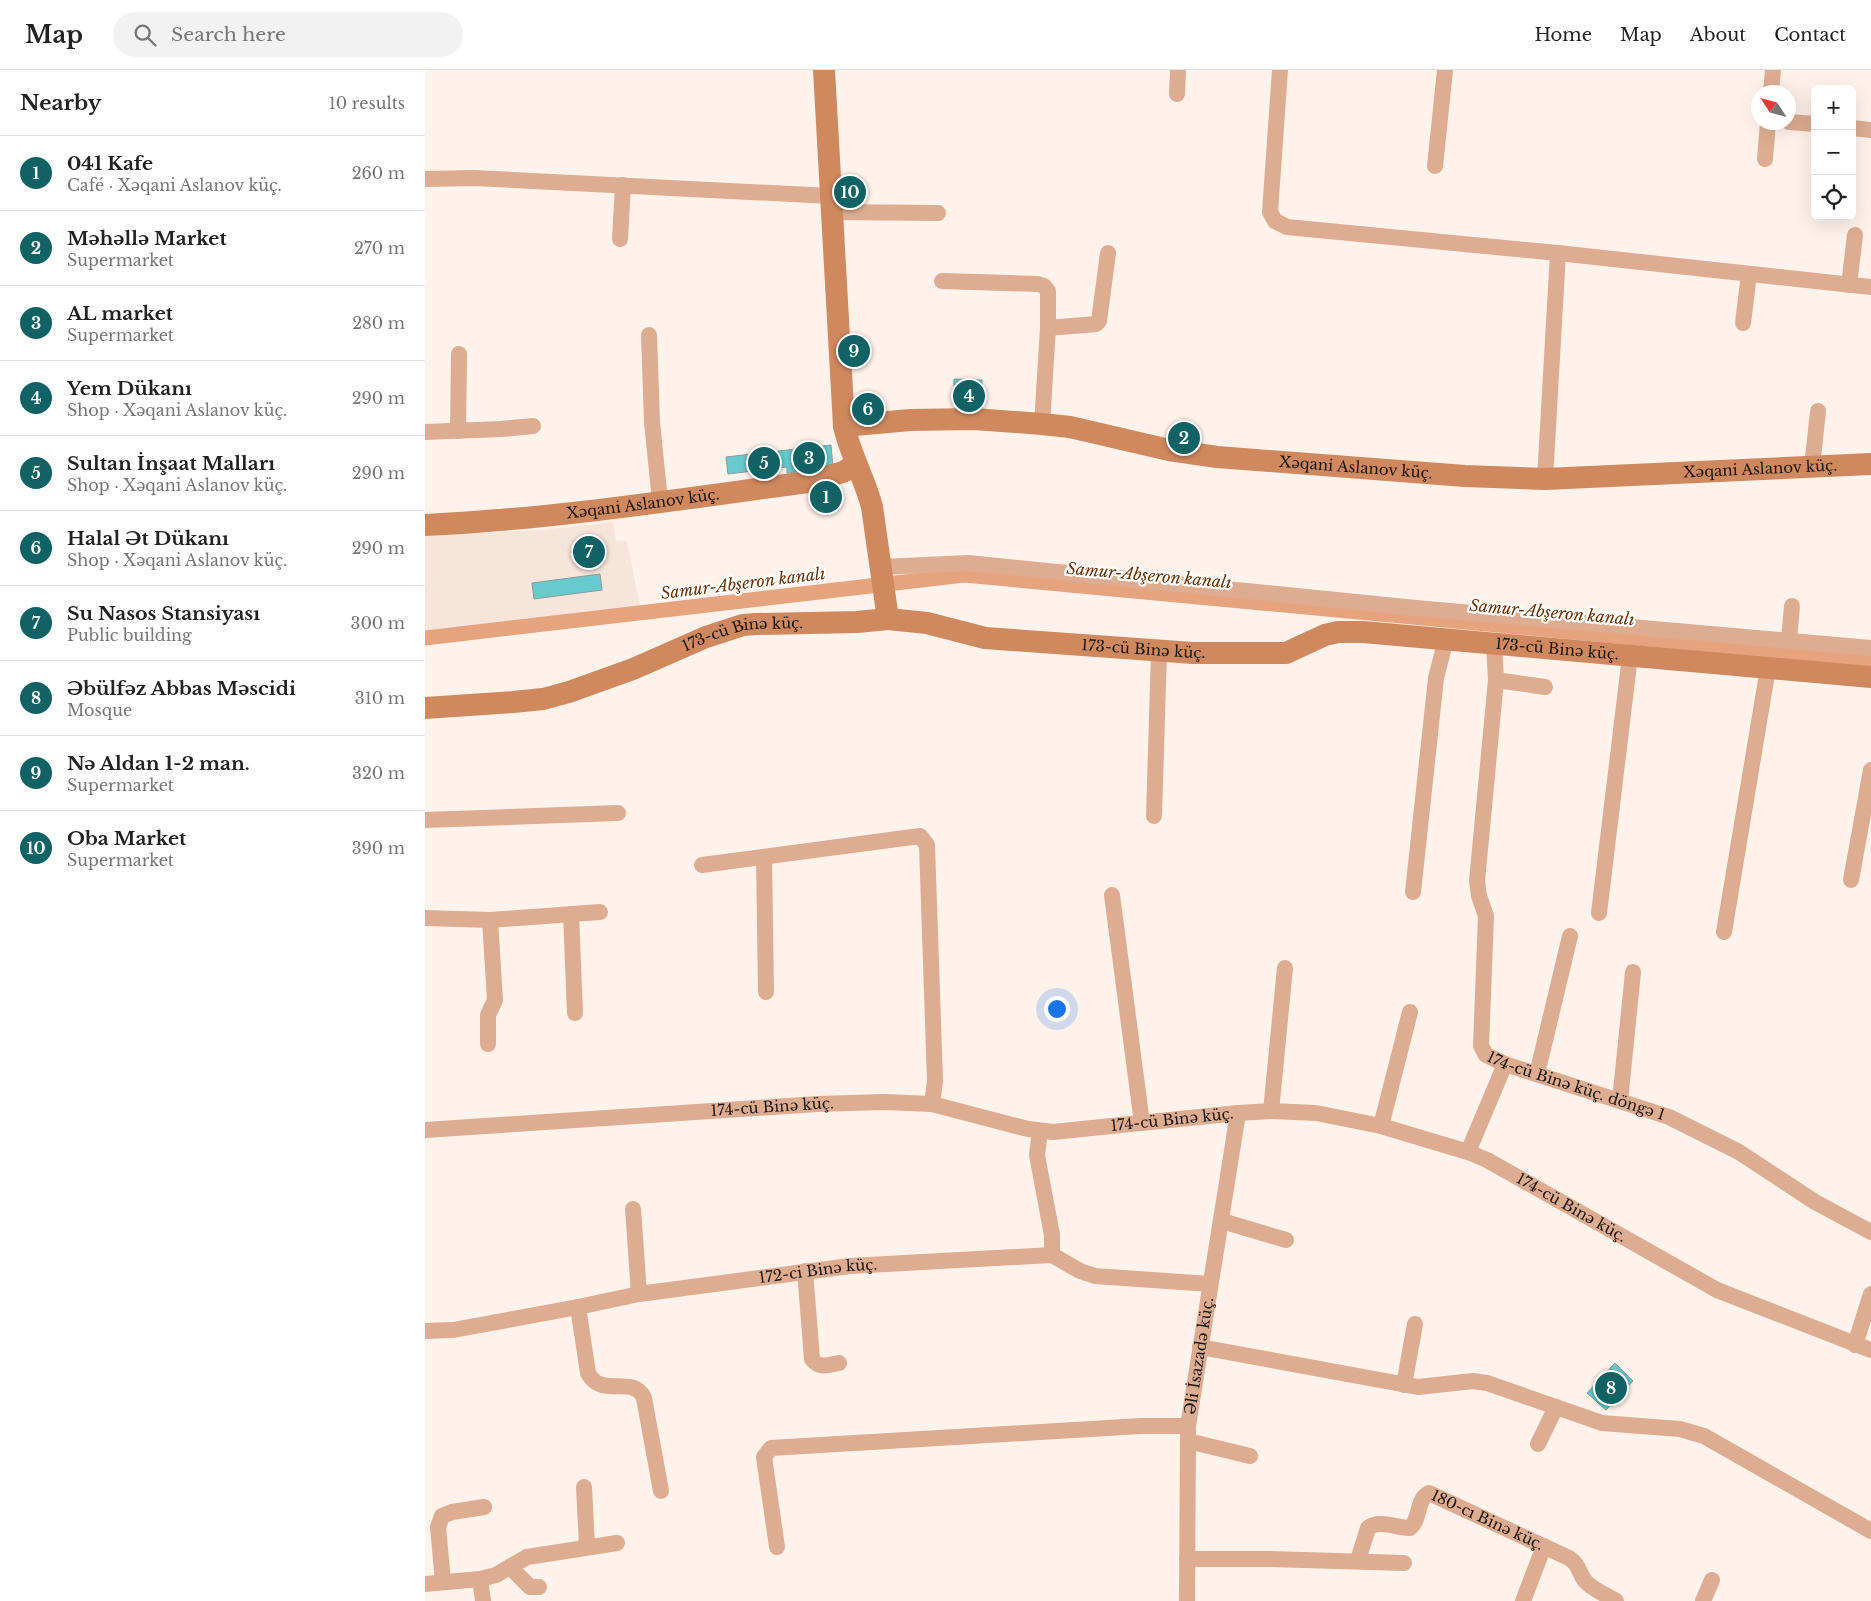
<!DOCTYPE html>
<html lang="en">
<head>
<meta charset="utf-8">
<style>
	:root { --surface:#fff; --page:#f2f2f2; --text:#222; --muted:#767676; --line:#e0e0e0; --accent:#106264 }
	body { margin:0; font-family:"Libre Baskerville",serif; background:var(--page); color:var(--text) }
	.controls { position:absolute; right:15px; top:15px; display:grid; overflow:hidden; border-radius:8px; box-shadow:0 5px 20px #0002 }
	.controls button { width:45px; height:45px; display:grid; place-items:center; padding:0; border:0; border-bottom:1px solid var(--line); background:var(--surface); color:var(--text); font:25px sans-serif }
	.compass { position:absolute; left:1326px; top:15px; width:45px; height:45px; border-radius:50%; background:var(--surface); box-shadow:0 5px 20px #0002; rotate:306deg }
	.you { position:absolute; left:631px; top:938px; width:18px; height:18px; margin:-12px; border:4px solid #fff; border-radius:50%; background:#1a73e8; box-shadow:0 0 0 8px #1a73e833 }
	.badge { display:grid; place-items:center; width:32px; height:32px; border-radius:50%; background:var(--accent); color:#fff; font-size:16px; font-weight:700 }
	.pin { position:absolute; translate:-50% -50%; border:2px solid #fff; box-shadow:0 1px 5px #0006 }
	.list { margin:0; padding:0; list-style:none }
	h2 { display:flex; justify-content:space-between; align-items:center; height:65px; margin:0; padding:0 20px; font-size:21px }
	h2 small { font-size:16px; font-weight:400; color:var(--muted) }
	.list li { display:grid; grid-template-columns:32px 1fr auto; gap:15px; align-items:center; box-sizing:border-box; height:75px; padding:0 20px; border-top:1px solid var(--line) }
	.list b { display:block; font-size:19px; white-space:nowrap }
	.list p { margin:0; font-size:16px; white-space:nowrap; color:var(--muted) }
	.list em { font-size:16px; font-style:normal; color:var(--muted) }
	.icon { flex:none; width:28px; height:28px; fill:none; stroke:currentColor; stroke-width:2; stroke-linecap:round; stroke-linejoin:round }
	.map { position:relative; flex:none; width:1446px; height:1531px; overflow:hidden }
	header { display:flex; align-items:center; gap:30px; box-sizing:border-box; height:70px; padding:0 25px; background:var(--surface); border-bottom:1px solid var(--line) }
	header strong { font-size:24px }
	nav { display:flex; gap:28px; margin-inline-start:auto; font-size:18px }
	.search { width:350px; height:45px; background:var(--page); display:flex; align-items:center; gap:12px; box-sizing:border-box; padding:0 18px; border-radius:28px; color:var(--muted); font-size:19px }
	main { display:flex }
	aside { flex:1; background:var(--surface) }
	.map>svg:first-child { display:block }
</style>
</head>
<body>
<header>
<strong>Map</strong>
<div class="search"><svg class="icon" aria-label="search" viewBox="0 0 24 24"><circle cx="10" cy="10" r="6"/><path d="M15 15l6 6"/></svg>Search here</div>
<nav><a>Home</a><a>Map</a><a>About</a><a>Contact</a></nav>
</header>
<main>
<aside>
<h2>Nearby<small>10 results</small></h2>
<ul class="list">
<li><span class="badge">1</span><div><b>041 Kafe</b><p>Café · Xəqani Aslanov küç.</p></div><em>260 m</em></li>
<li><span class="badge">2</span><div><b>Məhəllə Market</b><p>Supermarket</p></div><em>270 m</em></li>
<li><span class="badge">3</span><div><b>AL market</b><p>Supermarket</p></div><em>280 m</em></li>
<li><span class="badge">4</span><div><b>Yem Dükanı</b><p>Shop · Xəqani Aslanov küç.</p></div><em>290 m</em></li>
<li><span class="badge">5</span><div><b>Sultan İnşaat Malları</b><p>Shop · Xəqani Aslanov küç.</p></div><em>290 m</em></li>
<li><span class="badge">6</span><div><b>Halal Ət Dükanı</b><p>Shop · Xəqani Aslanov küç.</p></div><em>290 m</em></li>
<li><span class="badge">7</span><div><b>Su Nasos Stansiyası</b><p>Public building</p></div><em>300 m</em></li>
<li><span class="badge">8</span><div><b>Əbülfəz Abbas Məscidi</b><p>Mosque</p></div><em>310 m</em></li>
<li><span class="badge">9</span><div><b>Nə Aldan 1-2 man.</b><p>Supermarket</p></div><em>320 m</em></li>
<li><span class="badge">10</span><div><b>Oba Market</b><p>Supermarket</p></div><em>390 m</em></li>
</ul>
</aside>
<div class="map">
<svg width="1446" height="1531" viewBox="0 0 1446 1531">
	<rect width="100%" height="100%" fill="#fef2eb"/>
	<!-- built -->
	<polygon fill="#f8e5da" points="188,452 191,471 202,471 215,536 0,561 0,466 115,460"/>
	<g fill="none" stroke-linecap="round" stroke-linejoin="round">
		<!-- canal -->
		<polyline stroke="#e6a47e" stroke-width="15" points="0,568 539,505 1446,590"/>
	</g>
	<!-- building -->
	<g fill="#67cbce" stroke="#8b999a">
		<polygon points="529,309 557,310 557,332 529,332"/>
		<polygon points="406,375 408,398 362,403 362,397 303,404 301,387"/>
		<polygon points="175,504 177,520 109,529 107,513"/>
		<polygon points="1190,1293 1208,1311 1181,1340 1162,1323"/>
	</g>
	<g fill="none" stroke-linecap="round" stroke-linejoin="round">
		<!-- street -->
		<g stroke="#dead91" stroke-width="16">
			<polyline points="855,0 845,142 850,151 862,157 1133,183 1446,217"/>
			<polyline points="1346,22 1348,0"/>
			<polyline points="752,24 753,0"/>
			<polyline points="1364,52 1390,54"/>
			<polyline points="1427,58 1446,60"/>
			<polyline points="1340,89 1343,52"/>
			<polyline points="1010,96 1020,0"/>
			<polyline points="0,109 49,108 405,126"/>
			<polyline points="405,142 513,143"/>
			<polyline points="195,169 198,115"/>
			<polyline points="517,211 613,214 619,216 623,221 623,258 617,354"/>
			<polyline points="1424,215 1430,165"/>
			<polyline points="1318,253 1324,204"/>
			<polyline points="623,258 671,254 674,251 683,183"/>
			<polyline points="224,265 227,352 235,431"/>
			<polyline points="33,361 34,284"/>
			<polyline points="0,362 76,359 108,356"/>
			<polyline points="1387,397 1393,341"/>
			<polyline points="1120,409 1133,183"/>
			<polyline points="456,497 543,493 991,538 1446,578"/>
			<polyline points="1364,570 1367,536"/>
			<path id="s1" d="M1069,574L1071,610L1052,811L1054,826L1061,846L1056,976L1061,985L1080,994L1244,1047L1314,1082L1390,1132L1446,1162"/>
			<polyline points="1071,610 1120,617"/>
			<polyline points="729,746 734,582"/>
			<polyline points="0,750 193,743"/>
			<polyline points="339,787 341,922"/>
			<polyline points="277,795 495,766 502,775 510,1011 507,1034"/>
			<polyline points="1426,810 1446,700"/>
			<polyline points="988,822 1011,608 1021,569"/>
			<polyline points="687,825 717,1053"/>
			<polyline points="1174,843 1205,586"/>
			<polyline points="146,844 150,943"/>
			<polyline points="0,848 65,850 175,842"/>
			<polyline points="1299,862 1343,598"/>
			<polyline points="63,974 63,945 70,930 65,850"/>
			<polyline points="1112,1004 1145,866"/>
			<polyline points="1195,1031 1208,902"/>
			<polyline points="846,1041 860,898"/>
			<polyline points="956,1056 985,942"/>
			<path id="s2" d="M0,1060L392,1034L459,1032L507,1034L603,1059L628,1062L813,1043L846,1041L891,1043L956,1056L1043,1082L1062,1090L1292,1220L1446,1280"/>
			<polyline points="615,1061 612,1085 627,1165 627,1185"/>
			<polyline points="1043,1082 1080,994"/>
			<polyline points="208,1139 214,1224"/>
			<polyline points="797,1151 861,1170"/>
			<path d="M380,1201L387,1289C394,1299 403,1295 414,1293"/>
			<path d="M153,1237L163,1303C176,1329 208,1304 219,1328L236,1421"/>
			<path id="s3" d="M0,1261L28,1260L153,1237L214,1224L425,1196L627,1185L655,1201L670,1206L785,1214"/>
			<polyline points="1430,1275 1446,1224"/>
			<polyline points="775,1277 993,1317 1048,1311 1062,1313 1177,1353 1255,1359 1279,1366 1446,1461"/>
			<polyline points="979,1315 990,1254"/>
			<polyline points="763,1371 825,1386"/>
			<polyline points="1113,1374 1131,1337"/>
			<polyline points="159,1417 162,1477"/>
			<polyline points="352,1477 339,1387 346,1378 715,1356 763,1356"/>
			<polyline points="762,1489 845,1489 979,1493"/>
			<path id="s4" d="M933,1490L943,1458C954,1449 972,1458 985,1458C996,1449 991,1429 1004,1423L1144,1488C1155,1495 1153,1502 1160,1511C1168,1520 1182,1525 1191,1531"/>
			<polyline points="85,1497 105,1517 114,1517"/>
			<polyline points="55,1509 71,1505 102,1487 192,1473"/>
			<polyline points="18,1512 13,1457 17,1446 27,1442 59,1437"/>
			<polyline points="0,1514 55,1509 58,1531"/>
			<path id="s5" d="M762,1531L763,1356L813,1043"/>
			<polyline points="1098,1531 1119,1476"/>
			<polyline points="1278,1531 1287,1510"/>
		</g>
		<!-- secondary -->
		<g stroke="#d0895e" stroke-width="22">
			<path d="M399,0L419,356C425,384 440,409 447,437L463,549"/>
			<path id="s6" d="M419,356L485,350L549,349L617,354L645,357L744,380L792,387L1040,406L1120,409L1446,394"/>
			<path id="s7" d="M0,455C129,449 256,429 383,412L418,402L431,394"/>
			<path id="s8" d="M0,638L88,632L118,629L144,622L208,599L281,567L318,555L331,554L432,552L463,549L502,553L560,568L768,583H861L900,565L913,562H938L1446,607"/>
		</g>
	</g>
	<g text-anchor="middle" stroke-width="4.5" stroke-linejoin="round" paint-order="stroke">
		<!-- street labels -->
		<g font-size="15" fill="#191512" stroke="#fff">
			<text dy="5" stroke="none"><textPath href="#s6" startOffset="516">Xəqani Aslanov küç.</textPath></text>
			<text dy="5" stroke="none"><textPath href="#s6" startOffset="921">Xəqani Aslanov küç.</textPath></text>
			<text dy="5" stroke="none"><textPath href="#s7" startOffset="219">Xəqani Aslanov küç.</textPath></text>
			<text dy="5" stroke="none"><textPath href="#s8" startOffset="330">173-cü Binə küç.</textPath></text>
			<text dy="5" stroke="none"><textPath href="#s8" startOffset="735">173-cü Binə küç.</textPath></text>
			<text dy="5" stroke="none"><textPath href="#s8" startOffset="1154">173-cü Binə küç.</textPath></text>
			<text dy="5" stroke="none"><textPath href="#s1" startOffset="510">174-cü Binə küç. döngə 1</textPath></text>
			<text dy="5" stroke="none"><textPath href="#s2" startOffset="348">174-cü Binə küç.</textPath></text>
			<text dy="5" stroke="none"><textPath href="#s2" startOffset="752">174-cü Binə küç.</textPath></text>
			<text dy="5" stroke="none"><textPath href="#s2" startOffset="1171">174-cü Binə küç.</textPath></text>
			<text dy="5" stroke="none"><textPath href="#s3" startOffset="398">172-ci Binə küç.</textPath></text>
			<text dy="5" stroke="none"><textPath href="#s5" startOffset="246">Əli İsazadə küç.</textPath></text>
			<text dy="5" stroke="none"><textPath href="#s4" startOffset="182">180-cı Binə küç.</textPath></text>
		</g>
		<!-- water labels -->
		<g font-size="16" font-style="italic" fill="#692f00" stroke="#fff">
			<text transform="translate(724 505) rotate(5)" y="6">Samur-Abşeron kanalı</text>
			<text transform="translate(318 513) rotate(-7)" y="6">Samur-Abşeron kanalı</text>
			<text transform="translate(1127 542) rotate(5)" y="6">Samur-Abşeron kanalı</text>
		</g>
	</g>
</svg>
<div class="controls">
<button>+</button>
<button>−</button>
<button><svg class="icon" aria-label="locate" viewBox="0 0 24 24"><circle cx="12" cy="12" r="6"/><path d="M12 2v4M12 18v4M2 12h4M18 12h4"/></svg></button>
</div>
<svg class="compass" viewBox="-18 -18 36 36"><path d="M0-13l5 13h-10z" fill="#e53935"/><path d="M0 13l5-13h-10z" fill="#767676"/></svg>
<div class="you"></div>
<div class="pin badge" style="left:401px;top:427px">1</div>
<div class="pin badge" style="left:759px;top:368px">2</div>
<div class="pin badge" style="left:384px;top:388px">3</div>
<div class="pin badge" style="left:544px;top:326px">4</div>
<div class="pin badge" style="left:339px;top:393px">5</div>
<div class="pin badge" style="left:443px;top:339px">6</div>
<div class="pin badge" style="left:164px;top:482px">7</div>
<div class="pin badge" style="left:1186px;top:1318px">8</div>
<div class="pin badge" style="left:429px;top:281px">9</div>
<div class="pin badge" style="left:425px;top:122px">10</div>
</div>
</main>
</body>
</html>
